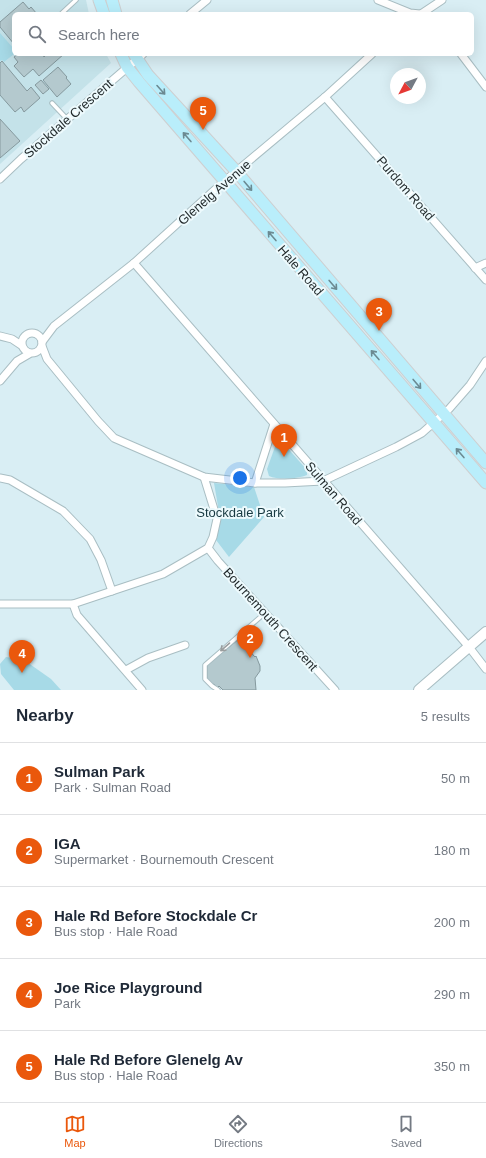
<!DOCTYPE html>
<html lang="en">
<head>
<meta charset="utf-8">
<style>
	:root { --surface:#fff; --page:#f6f6f7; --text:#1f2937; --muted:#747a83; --line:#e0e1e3; --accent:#ea580c }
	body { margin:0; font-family:Helvetica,sans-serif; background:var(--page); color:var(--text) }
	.compass { position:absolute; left:390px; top:68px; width:36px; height:36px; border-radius:50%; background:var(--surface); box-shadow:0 4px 16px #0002; rotate:229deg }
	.you { position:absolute; left:240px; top:478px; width:14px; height:14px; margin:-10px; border:3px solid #fff; border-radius:50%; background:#1a73e8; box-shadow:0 0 0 6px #1a73e833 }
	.badge { display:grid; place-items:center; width:26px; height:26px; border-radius:50%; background:var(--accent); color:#fff; font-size:13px; font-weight:700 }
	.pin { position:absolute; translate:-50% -33px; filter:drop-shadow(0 1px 2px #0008) }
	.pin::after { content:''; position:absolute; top:21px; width:14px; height:12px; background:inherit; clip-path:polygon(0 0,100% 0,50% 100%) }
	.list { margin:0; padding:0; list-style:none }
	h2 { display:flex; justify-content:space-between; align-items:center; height:52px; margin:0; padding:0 16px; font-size:17px }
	h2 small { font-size:13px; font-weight:400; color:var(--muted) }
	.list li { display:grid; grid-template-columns:26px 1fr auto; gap:12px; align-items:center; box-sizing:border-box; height:72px; padding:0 16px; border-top:1px solid var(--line) }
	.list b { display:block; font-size:15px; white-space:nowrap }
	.list p { margin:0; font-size:13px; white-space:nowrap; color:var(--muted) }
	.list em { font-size:13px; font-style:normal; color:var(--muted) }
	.icon { flex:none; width:22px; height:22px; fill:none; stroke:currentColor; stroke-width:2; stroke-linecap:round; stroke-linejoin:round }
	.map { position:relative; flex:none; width:486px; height:690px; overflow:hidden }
	.search { position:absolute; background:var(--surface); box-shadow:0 4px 16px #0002; left:12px; right:12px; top:12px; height:44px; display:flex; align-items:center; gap:10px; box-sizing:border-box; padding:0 14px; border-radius:6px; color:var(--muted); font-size:15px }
	.sheet { height:412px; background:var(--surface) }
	nav { display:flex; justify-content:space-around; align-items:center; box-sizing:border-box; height:56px; border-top:1px solid var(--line); background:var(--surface); font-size:11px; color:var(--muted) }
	nav a { display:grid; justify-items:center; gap:2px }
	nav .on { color:var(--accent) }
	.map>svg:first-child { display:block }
</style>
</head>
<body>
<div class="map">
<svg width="486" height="690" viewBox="0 0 486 690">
	<rect width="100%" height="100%" fill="#d9eef4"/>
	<!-- built -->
	<polygon fill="#c4e2e9" points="0,0 86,0 89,14 14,14 14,54 106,54 111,63 0,164"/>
	<!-- green -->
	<g fill="#a7dae7">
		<polygon points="0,33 14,49 14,54 4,62 2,60 0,61"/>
		<path d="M276,444H284L307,470V475C298,479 278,480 269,476L267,469Z"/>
		<polygon points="214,483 254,487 264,517 229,557 216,540 220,518"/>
		<polygon points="6,657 24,660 51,679 61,690 14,690 1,674 0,664"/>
	</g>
	<!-- building -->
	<g fill="#b4c9ce" stroke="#85999e">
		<polygon points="23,2 29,9 31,7 37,14 14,14 14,44 0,27 0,22"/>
		<polygon points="18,54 42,54 44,57 47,54 64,54 39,76 33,69 24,77 14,66 18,62 14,57"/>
		<polygon points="2,61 27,91 31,87 40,98 24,112 21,107 15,112 0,95 0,63"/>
		<polygon points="58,67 67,77 66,78 71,84 57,97 43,80"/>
		<polygon points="41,80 49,89 43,94 35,85"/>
		<polygon points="0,119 20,141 0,158"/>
		<polygon points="239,639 255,657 256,656 260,666 260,671 255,678 256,690 223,690 219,686 217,688 214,684 212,685 207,679 207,665"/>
	</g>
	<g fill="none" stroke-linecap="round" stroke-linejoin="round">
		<!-- lane casing -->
		<g stroke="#a9bec3" stroke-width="5.5">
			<g id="lane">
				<polyline points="62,13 76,0"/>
				<polyline points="52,103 67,119"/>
				<polyline points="218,690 212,686 205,679 205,665 265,613"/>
			</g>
		</g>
		<!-- street casing -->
		<g stroke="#a9bec3" stroke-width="9">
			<g id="street">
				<polyline points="378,0 410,13 420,14"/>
				<polyline points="190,14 207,0"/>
				<polyline points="421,14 442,0"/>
				<polyline points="461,54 486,87"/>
				<polyline points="325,97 486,280"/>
				<polyline points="0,179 21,159 143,54"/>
				<polyline points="134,263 469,647 486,669"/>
				<polyline points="475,268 486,263"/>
				<circle cx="32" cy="343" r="10"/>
				<polyline points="0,336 12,339 21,345"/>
				<polyline points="42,342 54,326 134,263 220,185 325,97 372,54"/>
				<polyline points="42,346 47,359 98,421 114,438 204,477 255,483 285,483 323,481 396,447 422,433 449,409 470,385 486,361"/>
				<polyline points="0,381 17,361 29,354"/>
				<polyline points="0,478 10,480 63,511 90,539 101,560 112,591"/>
				<polyline points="255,483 274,424"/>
				<polyline points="208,548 218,561 335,690"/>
				<polyline points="0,604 73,604 163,574 208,548 213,537 217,519 204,477"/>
				<polyline points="73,604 77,615 142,690"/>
				<polyline points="126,670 148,658 185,645"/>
			</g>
		</g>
		<!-- secondary casing -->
		<g stroke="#a9bec3" stroke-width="12">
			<polyline id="secondary" points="419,690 486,632"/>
		</g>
		<!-- primary casing -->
		<g stroke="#cecfd0" stroke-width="13">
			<g id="primary">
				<polyline points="99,0 104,14"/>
				<polyline points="112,0 116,14"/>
				<polyline points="121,54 127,67 139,82 486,483"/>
				<polyline points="134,54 148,75 236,171 486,463"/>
			</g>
		</g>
		<!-- lane -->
		<use href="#lane" stroke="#fff" stroke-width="3.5"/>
		<!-- street -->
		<use href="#street" stroke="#fff" stroke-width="7"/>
		<!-- secondary -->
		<use href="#secondary" stroke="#fff" stroke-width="10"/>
		<!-- primary -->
		<use href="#primary" stroke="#b9eefb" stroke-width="11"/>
	</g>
	<!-- one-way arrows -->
	<defs><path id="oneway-shaft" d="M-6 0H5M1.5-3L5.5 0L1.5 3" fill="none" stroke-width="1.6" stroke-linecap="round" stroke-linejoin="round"/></defs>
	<g stroke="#6c8a92">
		<use href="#oneway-shaft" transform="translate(161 90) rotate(48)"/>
		<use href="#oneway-shaft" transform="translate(187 137) rotate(-131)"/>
		<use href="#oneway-shaft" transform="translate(248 186) rotate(50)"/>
		<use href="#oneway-shaft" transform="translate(272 236) rotate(-131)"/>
		<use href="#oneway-shaft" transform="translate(333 285) rotate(50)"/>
		<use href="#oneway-shaft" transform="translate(375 355) rotate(-131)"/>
		<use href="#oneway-shaft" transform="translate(417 384) rotate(50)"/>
		<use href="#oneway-shaft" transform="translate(460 453) rotate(-131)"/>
	</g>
	<use stroke="#9a9e9f" href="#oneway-shaft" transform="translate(225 647) rotate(139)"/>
	<g text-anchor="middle" stroke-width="4" stroke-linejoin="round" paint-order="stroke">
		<!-- street labels -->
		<g font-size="13" fill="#1f2729" stroke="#edfafd">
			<text transform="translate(68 118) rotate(-41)" y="5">Stockdale Crescent</text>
			<text transform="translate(406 188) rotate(49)" y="5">Purdom Road</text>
			<text transform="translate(214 192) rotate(-41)" y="5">Glenelg Avenue</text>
			<text transform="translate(301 270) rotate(49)" y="5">Hale Road</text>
			<text transform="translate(334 493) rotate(49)" y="5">Sulman Road</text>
			<text transform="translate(271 619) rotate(48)" y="5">Bournemouth Crescent</text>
		</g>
		<!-- park labels -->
		<g font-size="13" fill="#183a42" stroke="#edfafd">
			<text x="240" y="517">Stockdale Park</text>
		</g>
	</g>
</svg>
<svg class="compass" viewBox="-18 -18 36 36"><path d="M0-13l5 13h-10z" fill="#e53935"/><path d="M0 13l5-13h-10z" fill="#747a83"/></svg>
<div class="you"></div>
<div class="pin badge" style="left:284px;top:457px">1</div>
<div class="pin badge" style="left:250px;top:658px">2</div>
<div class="pin badge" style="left:379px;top:331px">3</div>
<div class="pin badge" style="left:22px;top:673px">4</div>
<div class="pin badge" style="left:203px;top:130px">5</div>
<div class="search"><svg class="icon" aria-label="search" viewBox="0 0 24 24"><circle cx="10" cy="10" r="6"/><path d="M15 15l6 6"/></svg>Search here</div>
</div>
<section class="sheet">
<h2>Nearby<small>5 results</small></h2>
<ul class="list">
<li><span class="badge">1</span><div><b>Sulman Park</b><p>Park · Sulman Road</p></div><em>50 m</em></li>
<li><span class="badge">2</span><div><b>IGA</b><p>Supermarket · Bournemouth Crescent</p></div><em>180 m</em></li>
<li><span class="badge">3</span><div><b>Hale Rd Before Stockdale Cr</b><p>Bus stop · Hale Road</p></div><em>200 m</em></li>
<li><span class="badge">4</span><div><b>Joe Rice Playground</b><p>Park</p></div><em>290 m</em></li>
<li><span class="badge">5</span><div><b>Hale Rd Before Glenelg Av</b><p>Bus stop · Hale Road</p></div><em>350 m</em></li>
</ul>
</section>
<nav>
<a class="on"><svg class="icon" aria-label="map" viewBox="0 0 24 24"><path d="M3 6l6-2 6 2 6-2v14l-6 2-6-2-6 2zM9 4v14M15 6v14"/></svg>Map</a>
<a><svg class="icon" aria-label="directions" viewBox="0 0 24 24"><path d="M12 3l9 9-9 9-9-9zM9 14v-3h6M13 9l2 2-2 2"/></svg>Directions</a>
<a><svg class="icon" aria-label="saved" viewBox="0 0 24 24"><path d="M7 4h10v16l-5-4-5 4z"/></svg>Saved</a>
</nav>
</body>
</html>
